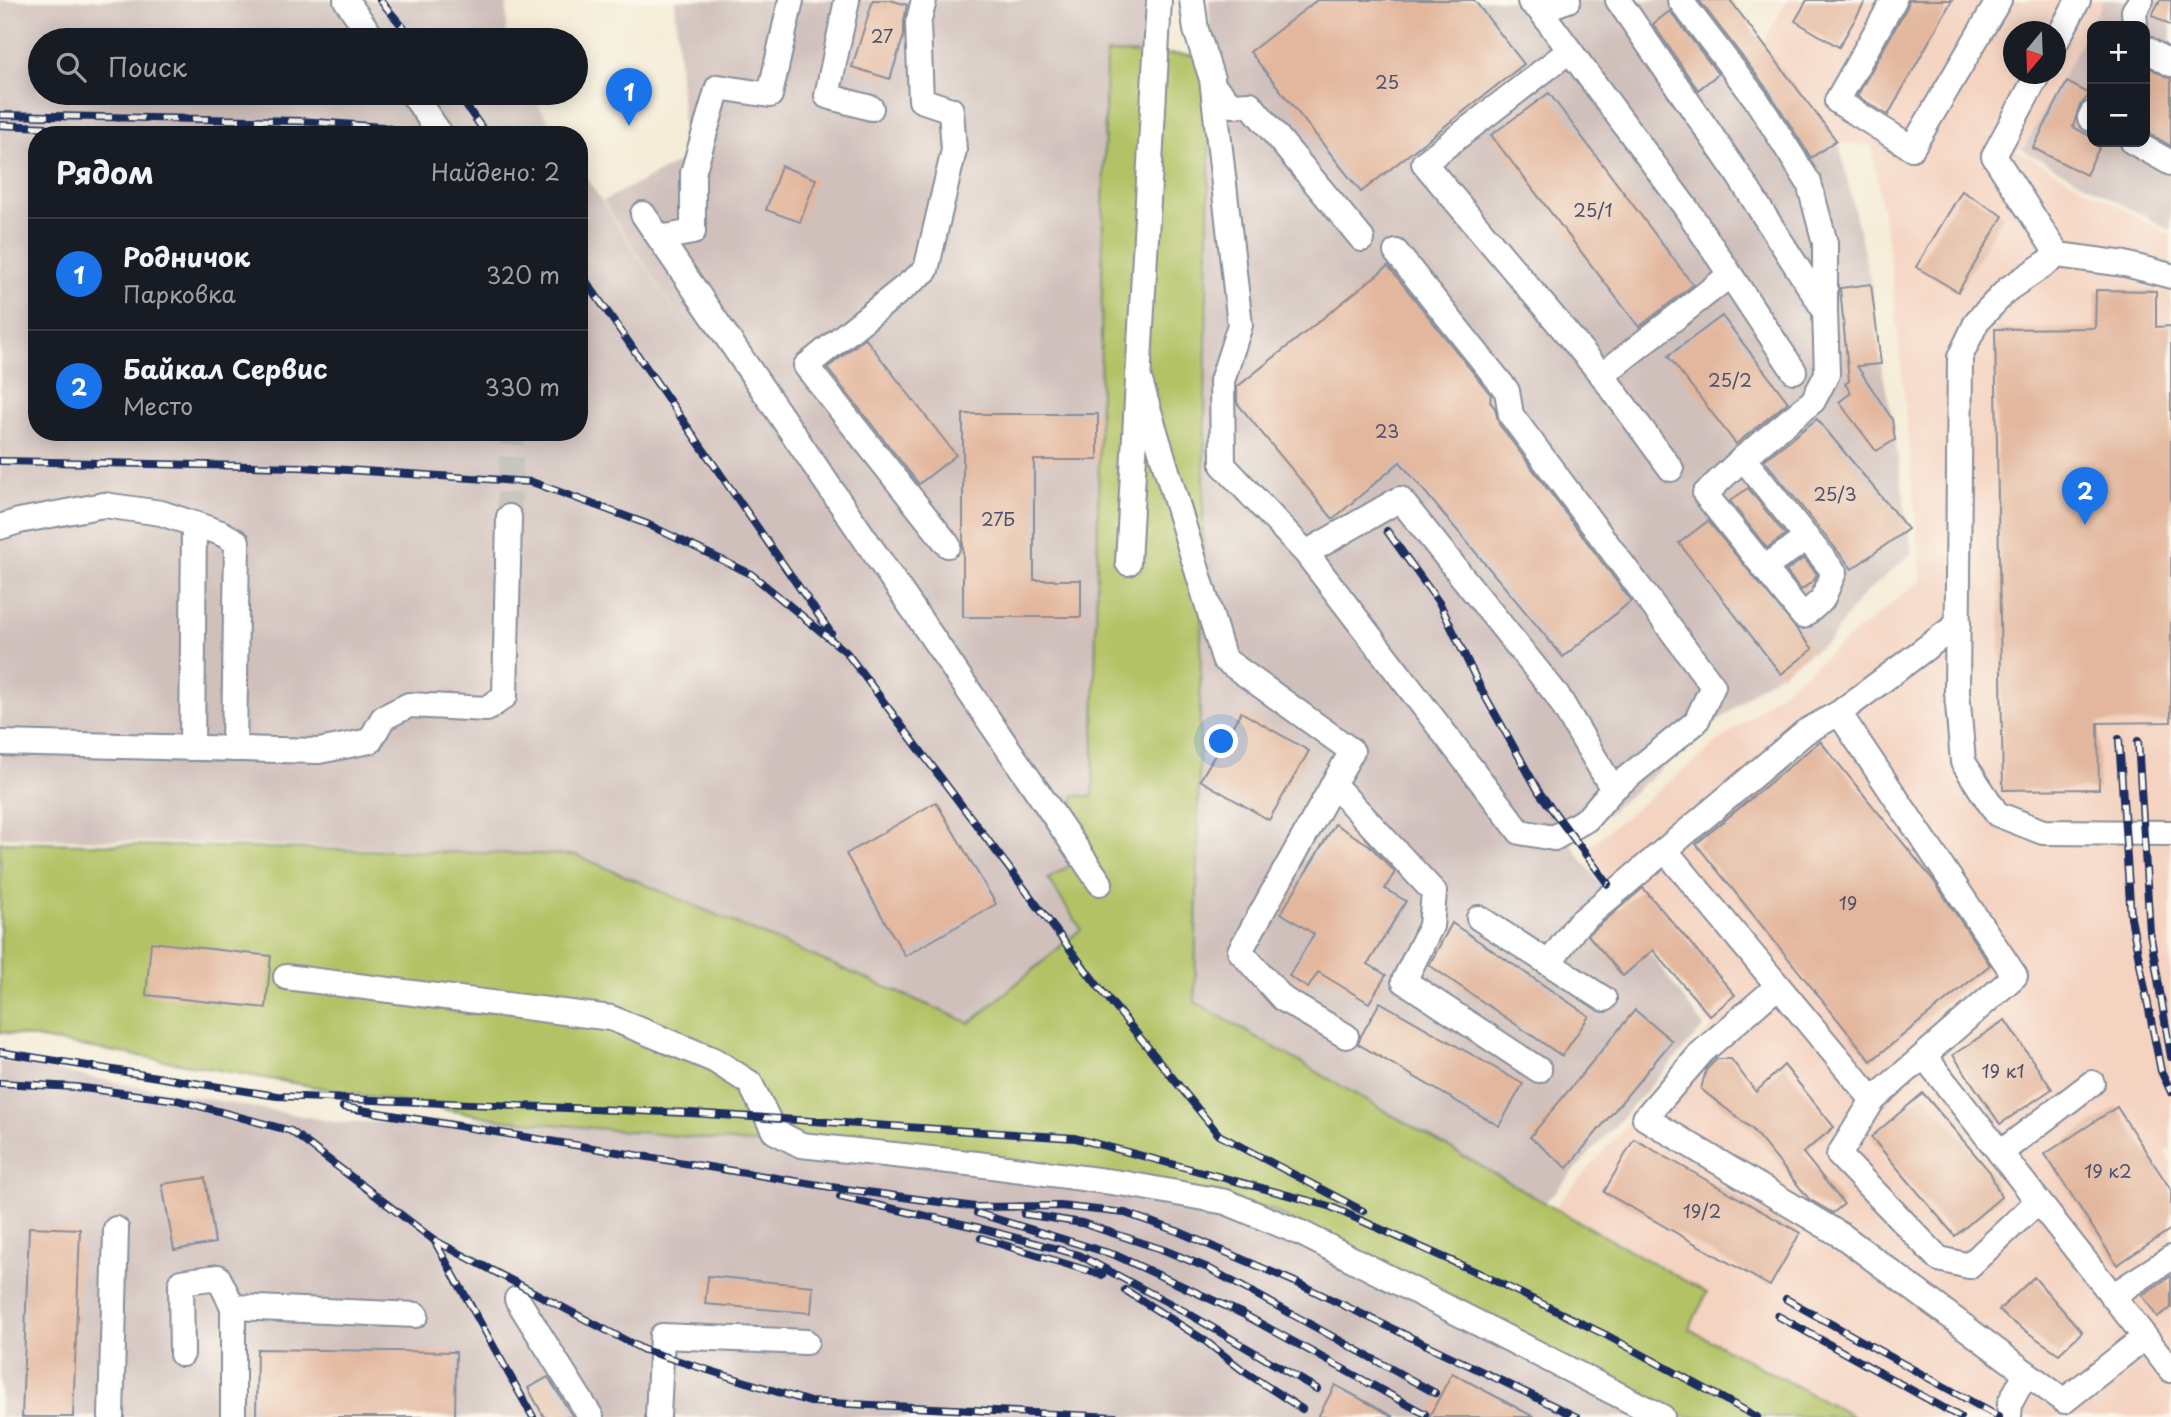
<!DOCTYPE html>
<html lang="ru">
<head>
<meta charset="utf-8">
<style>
	:root { --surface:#171b24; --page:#20242c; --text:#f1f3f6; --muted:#9ea1a6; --line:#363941; --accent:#1a73e8 }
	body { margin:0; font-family:"Playpen Sans",sans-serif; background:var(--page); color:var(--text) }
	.controls { position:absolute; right:21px; top:21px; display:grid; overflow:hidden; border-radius:14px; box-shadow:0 4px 18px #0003 }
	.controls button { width:63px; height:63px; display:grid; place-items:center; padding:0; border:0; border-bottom:2px solid var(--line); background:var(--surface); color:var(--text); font:35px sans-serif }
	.compass { position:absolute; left:2003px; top:21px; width:63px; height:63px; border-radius:50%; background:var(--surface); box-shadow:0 4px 18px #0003; rotate:199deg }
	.you { position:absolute; left:1222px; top:742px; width:24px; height:24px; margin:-18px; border:5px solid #fff; border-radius:50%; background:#1a73e8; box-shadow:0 0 0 10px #1a73e833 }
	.badge { display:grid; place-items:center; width:46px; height:46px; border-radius:50%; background:var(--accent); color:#fff; font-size:23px; font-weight:700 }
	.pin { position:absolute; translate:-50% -58px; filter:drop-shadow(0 2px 4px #0008) }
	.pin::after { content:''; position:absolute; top:37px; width:24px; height:21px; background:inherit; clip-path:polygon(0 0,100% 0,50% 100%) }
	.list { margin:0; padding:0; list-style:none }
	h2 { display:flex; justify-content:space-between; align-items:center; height:91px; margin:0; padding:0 28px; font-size:30px }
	h2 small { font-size:23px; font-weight:400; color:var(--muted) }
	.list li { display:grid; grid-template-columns:46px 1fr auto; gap:21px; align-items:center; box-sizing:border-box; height:112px; padding:0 28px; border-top:2px solid var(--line) }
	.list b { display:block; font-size:26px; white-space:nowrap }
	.list p { margin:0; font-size:23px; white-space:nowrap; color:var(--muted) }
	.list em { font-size:23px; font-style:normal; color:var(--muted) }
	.icon { flex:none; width:38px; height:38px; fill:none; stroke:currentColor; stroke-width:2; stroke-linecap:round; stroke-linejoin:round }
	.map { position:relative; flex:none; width:2171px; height:1417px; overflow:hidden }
	.search { position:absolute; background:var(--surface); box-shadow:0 4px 18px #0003; left:28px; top:28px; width:560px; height:77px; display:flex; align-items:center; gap:18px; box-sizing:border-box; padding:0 24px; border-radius:38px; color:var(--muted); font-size:26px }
	.panel { position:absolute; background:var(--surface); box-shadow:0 4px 18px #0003; left:28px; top:126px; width:560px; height:315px; border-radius:28px }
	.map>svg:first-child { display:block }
</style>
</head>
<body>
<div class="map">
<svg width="2171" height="1417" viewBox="0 0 2171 1417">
	<rect width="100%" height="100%" fill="#fbf7ec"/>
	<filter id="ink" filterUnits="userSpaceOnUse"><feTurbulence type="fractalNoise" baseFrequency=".0143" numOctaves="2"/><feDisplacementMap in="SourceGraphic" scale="14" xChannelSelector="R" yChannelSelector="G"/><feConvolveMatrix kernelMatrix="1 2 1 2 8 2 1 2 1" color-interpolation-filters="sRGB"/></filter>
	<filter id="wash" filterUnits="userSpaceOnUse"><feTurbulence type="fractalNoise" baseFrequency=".00686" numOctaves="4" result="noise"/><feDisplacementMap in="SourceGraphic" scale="28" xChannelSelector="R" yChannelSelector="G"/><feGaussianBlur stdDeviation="1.57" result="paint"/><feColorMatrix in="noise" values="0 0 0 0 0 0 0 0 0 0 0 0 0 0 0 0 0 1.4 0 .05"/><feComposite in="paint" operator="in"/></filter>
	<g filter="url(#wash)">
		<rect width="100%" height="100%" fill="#f4ecd7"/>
		<!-- built -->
		<path fill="#f4d3c1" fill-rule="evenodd" d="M1788,0H2104L2023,150L1977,128L2171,236V1150L2163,1147L2171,1163V1417H1854L1689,1329L1707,1293L1555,1207L1712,1027L1584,850L1922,579L1892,274L1872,146L1839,143L1763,42ZM2014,32H2056V74H2014Z"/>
		<!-- industrial -->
		<g fill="#d0c0bc" fill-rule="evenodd">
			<polygon points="0,0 507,0 506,40 40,40 40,93 530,93 558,135 37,135 37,432 579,432 579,167 711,366 603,201 685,159 675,0 1145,0 1143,54 1106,53 1093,797 1081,929 970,1023 576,855 0,837"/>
			<polygon points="1209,0 1730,0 1839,143 1871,284 1881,364 1892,419 1912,553 1859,599 1830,640 1759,687 1571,844 1704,1027 1545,1203 1195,1002 1212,79"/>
			<path d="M2104,0H2171V231L2023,150ZM2092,26H2145V142H2092Z"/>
			<polygon points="0,1061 340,1123 501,1119 970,1164 1271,1210 1668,1417 0,1417"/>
		</g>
		<!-- green -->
		<polygon fill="#b2c265" stroke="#667862" stroke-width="2" points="1106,53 1211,55 1195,1002 1545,1203 1707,1293 1689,1329 1854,1417 1668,1417 1271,1210 970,1164 500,1119 0,1032 0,842 576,855 970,1023 1081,929 1048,879 1072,864 1074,796 1093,796"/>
		<g id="blocks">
			<!-- building -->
			<g fill="#e3b79e">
				<polygon points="873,0 890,0 907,5 904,21 904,35 890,79 852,67"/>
				<polygon points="1317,0 1474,0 1524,64 1361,192 1250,52"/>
				<polygon points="1699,0 1730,0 1836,140 1811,158 1768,90"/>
				<polygon points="1807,0 1866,0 1839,47 1795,21"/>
				<polygon points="1909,0 1952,0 1888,115 1857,96 1907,7"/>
				<polygon points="2160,0 2171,0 2171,26 2152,15"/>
				<polygon points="1670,11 1718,74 1698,90 1653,24"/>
				<polygon points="2145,65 2171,79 2171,146 2145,131"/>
				<polygon points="2067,82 2090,94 2079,107 2073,127 2092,137 2092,142 2102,142 2086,175 2033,148"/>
				<polygon points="1549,93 1693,285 1639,327 1491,135"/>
				<polygon points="781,166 816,179 800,222 766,210"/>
				<polygon points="1962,191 2003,216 1958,292 1916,267"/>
				<polygon points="1388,266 1491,395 1490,402 1495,408 1499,424 1631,601 1563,657 1400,462 1333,519 1237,403 1237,387"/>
				<polygon points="1871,284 1881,364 1857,366 1892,419 1895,440 1876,451 1839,402 1851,393 1845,384 1849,381 1840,288"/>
				<polygon points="2096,290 2156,291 2156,327 2171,326 2171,722 2098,723 2099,789 2003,790 1995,329 2095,328"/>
				<polygon points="1722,316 1788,402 1736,444 1668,356"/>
				<polygon points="865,338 956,455 919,484 827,368"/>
				<polygon points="963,414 1098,414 1098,460 1034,460 1034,580 1081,580 1081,617 963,617"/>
				<polygon points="1817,419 1908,529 1852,569 1764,460"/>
				<polygon points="1748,488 1785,535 1767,548 1730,501"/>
				<polygon points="1708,521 1813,649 1781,674 1679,543"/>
				<polygon points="1804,558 1817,574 1814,580 1801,590 1786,571"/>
				<polygon points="1241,712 1309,751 1269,820 1200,780"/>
				<polygon points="1820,741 1934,881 1990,965 1871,1061 1696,844"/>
				<polygon points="936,802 996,904 905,956 846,854"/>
				<polygon points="1335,824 1369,845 1395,872 1385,889 1406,901 1368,964 1386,975 1369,1003 1318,972 1308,988 1289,976 1314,934 1281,913"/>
				<polygon points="1643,888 1735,995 1710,1016 1653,950 1623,976 1588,935"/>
				<polygon points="1452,923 1589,1016 1562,1056 1429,965"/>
				<polygon points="151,942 271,956 266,1008 146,995"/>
				<polygon points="1380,1002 1523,1084 1499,1126 1358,1044 1361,1036"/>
				<polygon points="1635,1010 1672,1041 1567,1168 1530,1137"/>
				<polygon points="2005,1020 2052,1089 2000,1124 1953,1055"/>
				<polygon points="1717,1059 1731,1059 1756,1092 1784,1065 1834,1127 1803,1153 1844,1204 1833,1213 1809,1199 1752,1129 1701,1089 1706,1070"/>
				<polygon points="1923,1093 1990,1172 2001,1197 1955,1236 1871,1137"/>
				<polygon points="2117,1107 2171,1190 2171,1229 2117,1265 2045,1154"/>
				<polygon points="1634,1139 1800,1233 1770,1286 1604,1192"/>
				<polygon points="205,1178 215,1243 174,1250 162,1184"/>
				<polygon points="29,1227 80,1229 73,1417 22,1417"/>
				<polygon points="708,1276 813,1286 811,1313 705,1304"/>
				<polygon points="2171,1276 2171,1308 2157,1317 2142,1295"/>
				<polygon points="2034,1277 2082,1332 2059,1354 2008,1319 1999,1310"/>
				<polygon points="257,1349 456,1352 455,1417 256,1417"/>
				<polygon points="1452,1373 1534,1417 1429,1417"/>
				<polygon points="548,1377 573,1417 544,1417 528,1388"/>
				<polygon points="1335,1385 1394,1417 1318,1417"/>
			</g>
		</g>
	</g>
	<g filter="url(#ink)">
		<use href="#blocks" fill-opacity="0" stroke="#888e9a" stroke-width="2"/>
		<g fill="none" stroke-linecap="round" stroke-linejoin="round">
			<!-- minor-tunnel -->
			<polyline stroke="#c9c6bf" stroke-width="24" stroke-dasharray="24 12" stroke-linecap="butt" points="509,517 512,432"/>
			<!-- minor casing -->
			<g stroke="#888e9a" stroke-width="28">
				<g id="minor">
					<polyline points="346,0 374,40"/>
					<polyline points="847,0 827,96 871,108"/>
					<polyline points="924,0 918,24 921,100 951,110 954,150 926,270 806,366 948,545"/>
					<polyline points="1192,0 1196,30 1212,79 1240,325 1222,381 1223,465 1306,553 1520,832 1554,838 1587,819 1613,789 1557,695 1400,499 1306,553"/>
					<polyline points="1618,0 1737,173 1825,311 1827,374 1813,401 1743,458 1705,494 1803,616 1822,600 1834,572 1743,458"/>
					<polyline points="1680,0 1756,99 1809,183 1825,243 1825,311"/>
					<polyline points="1894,0 1837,101 1912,148 1999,0"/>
					<polyline points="1530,1 1540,10 1568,0"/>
					<polyline points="1540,10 1686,208 1794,371"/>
					<polyline points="2135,26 2134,11 2141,0"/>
					<polyline points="2056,42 2078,0"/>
					<polyline points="2145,48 2171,64"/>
					<polyline points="1569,51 1424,163 1602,375 1671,469"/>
					<polyline points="2038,74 1994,156 2058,255 2125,264 2171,276"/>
					<polyline points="1213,86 1232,105 1250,104 1362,239"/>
					<polyline points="412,93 441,135"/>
					<polyline points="2092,114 2090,118 2092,119"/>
					<polyline points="2133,142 2171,163"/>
					<polyline points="643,214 1100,883"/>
					<polyline points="660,238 693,232 693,173 718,87 770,95 791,0"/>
					<polyline points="1396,252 1507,391 1511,415 1713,686 1696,722 1613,789"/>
					<polyline points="2058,255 2008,289 1977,321 1960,357 1957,692 1963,762 1997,814 2043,832 2171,833"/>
					<polyline points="1138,375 1224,659 1352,751 1240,951 1283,999 1346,1036"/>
					<polyline points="1602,375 1730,275"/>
					<polyline points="0,527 19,521 104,505 161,513 221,533 237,542 234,749"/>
					<polyline points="1128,563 1159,0"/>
					<polyline points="1764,568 1807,538"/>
					<polyline points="1839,713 2015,976 1873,1100 1665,850 1805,732 1839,713 1958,624"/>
					<polyline points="0,743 319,751 370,741 383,718 409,705 487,709 505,696 509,517"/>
					<polyline points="192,748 194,524"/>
					<polyline points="1333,784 1434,892 1431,926 1404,981 1539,1070"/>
					<polyline points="1479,918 1604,999"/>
					<polyline points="1549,963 1577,925 1665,850"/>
					<polyline points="286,977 611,1018 714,1060 750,1083 774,1131 801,1145 977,1164 1127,1184 1226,1202 1303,1234 1662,1417"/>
					<polyline points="1778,986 1702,1052 1645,1118 1844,1237 2064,1401 2145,1337"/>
					<polyline points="1924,1056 2171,1370"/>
					<polyline points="1873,1100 1839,1155 1939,1259 1969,1266 2038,1201"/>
					<polyline points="2000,1153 2092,1083"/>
					<polyline points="2112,1296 2171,1258"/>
					<polyline points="517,1299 591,1417"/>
					<polyline points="182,1354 181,1282 218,1277 233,1307"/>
					<polyline points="658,1416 662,1336 806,1342"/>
					<polyline points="111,1417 116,1229"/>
					<polyline points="233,1417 233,1307 416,1315"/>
					<polyline points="2009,1417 2010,1403 2026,1373"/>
				</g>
			</g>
			<!-- minor -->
			<use href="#minor" stroke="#fff" stroke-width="24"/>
			<!-- rail casing -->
			<g stroke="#1b2f5e" stroke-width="8">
				<g id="rail">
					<polyline points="380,0 414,40"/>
					<polyline points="457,93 487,135"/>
					<polyline points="0,115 300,121 382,127 414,135"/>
					<polyline points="0,125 45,127"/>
					<polyline points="579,271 831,633"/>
					<polyline points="0,461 301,467 532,482 647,524 751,574 846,652 1094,981 1219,1135 1363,1211"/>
					<polyline points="1387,531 1440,604 1480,687 1539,792 1608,884"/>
					<polyline points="2119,739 2131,918 2161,1071 2171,1092"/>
					<polyline points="2138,741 2150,932 2171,1057"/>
					<polyline points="0,1052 277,1096 690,1113 1075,1138 1329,1206 1483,1275 1606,1335 1757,1417"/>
					<polyline points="0,1083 75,1087 177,1100 291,1131 434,1240 533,1417"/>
					<polyline points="343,1107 831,1187 975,1207 1060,1206 1125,1213 1177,1231 1295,1282 1577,1417"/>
					<polyline points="840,1197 980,1228 1079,1255 1184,1311 1317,1389"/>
					<polyline points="977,1213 1115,1255 1243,1314 1425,1414"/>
					<polyline points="1024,1214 1082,1223 1164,1250 1208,1268 1435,1393"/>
					<polyline points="981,1238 1102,1275"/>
					<polyline points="434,1240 644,1350 810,1402 1115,1417"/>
					<polyline points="1125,1290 1204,1340 1245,1372 1302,1409"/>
					<polyline points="1786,1299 1999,1417"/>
					<polyline points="1778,1316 1960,1417"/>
				</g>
			</g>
			<!-- rail -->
			<use href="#rail" stroke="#fbf7ec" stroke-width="5" stroke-dasharray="16" stroke-linecap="butt"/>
		</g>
	</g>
	<g text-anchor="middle" stroke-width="5" stroke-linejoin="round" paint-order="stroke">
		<!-- number labels -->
		<g font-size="18" fill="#4d516e">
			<text x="882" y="43">27</text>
			<text x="1387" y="89">25</text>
			<text x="1593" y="217">25/1</text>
			<text x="1730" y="387">25/2</text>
			<text x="1387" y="438">23</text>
			<text x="1835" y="501">25/3</text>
			<text x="998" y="526">27Б</text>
			<text x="1848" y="910">19</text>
			<text x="2003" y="1078">19 к1</text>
			<text x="2108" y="1178">19 к2</text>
			<text x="1702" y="1218">19/2</text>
		</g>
	</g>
</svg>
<div class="controls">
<button>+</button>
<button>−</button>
</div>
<svg class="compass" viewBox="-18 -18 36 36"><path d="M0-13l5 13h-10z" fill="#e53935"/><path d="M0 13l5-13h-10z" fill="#9ea1a6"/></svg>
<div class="you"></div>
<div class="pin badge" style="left:629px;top:126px">1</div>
<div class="pin badge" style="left:2085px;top:525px">2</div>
<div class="search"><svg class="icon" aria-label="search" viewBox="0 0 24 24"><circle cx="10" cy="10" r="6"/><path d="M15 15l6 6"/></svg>Поиск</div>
<section class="panel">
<h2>Рядом<small>Найдено: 2</small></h2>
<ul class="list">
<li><span class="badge">1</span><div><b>Родничок</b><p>Парковка</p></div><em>320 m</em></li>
<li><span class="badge">2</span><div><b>Байкал Сервис</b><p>Место</p></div><em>330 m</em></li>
</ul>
</section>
</div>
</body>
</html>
